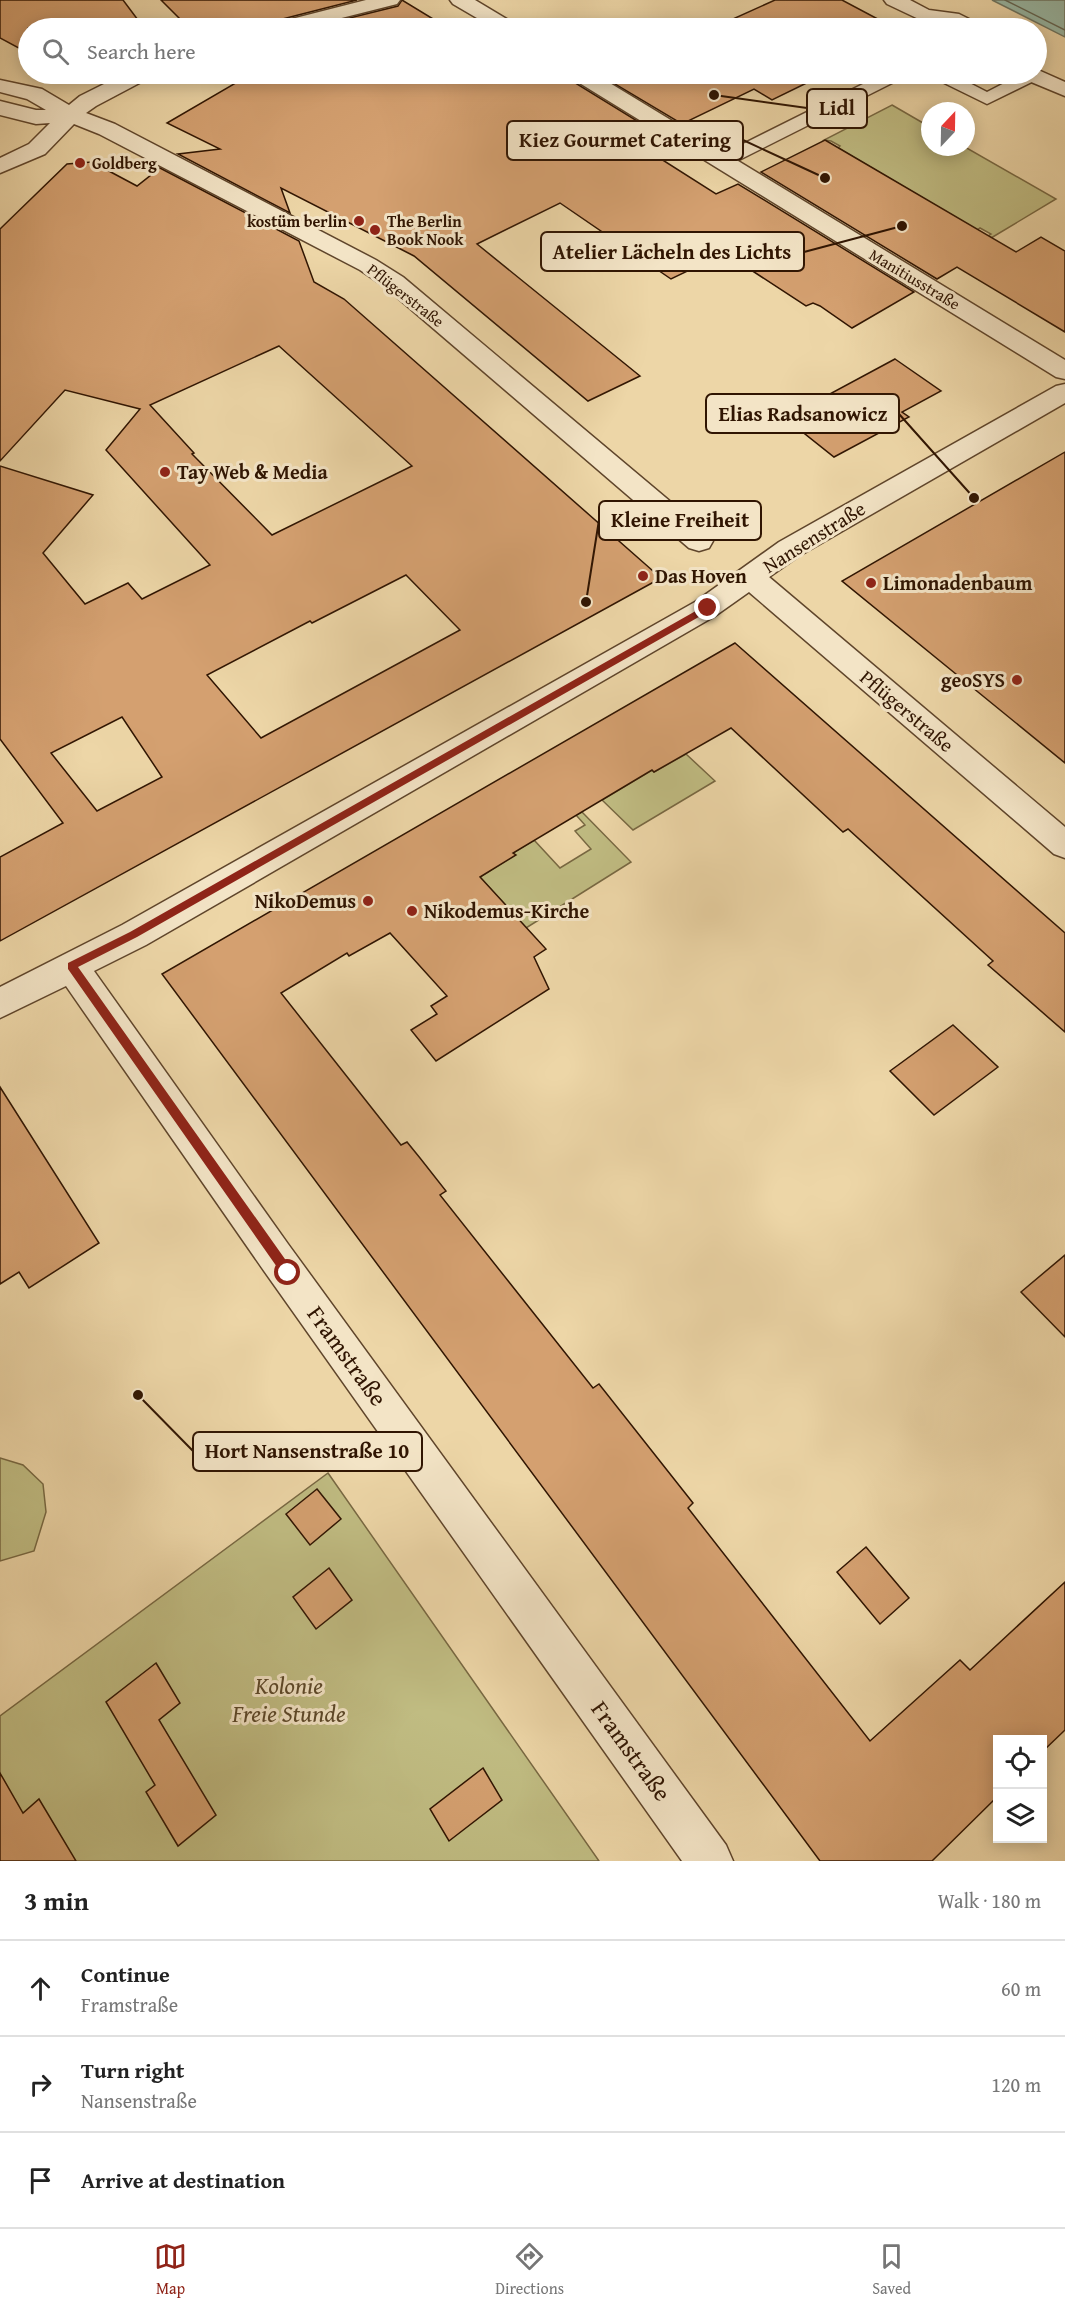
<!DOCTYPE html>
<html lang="en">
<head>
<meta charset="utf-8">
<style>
	:root { --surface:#fff; --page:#f6f6f6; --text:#222; --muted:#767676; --line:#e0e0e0; --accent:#8f2418 }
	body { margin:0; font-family:"Gentium Book Plus",serif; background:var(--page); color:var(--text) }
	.controls { position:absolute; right:18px; bottom:18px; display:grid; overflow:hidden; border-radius:0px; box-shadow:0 3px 15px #0003 }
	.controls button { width:54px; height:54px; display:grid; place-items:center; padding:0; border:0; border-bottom:2px solid var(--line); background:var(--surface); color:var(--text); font:30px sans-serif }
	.compass { position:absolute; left:921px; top:102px; width:54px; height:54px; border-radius:50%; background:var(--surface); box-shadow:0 3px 15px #0003; rotate:22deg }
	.stop { position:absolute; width:18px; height:18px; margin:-14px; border:4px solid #8f2418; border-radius:50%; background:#fff }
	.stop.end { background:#8f2418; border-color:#fff; box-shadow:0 2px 6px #0008 }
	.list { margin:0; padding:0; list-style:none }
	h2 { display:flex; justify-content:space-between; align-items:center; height:78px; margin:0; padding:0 24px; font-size:26px }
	h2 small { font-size:20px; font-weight:400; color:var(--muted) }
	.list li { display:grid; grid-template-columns:39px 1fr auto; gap:18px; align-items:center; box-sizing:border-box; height:96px; padding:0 24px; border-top:2px solid var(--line) }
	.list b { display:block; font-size:22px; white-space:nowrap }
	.list p { margin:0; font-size:20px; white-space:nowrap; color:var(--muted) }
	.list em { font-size:20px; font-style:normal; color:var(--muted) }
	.icon { flex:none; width:33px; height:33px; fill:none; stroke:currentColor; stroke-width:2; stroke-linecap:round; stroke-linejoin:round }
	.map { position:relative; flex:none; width:1065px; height:1861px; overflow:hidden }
	.search { position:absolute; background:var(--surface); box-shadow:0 3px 15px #0003; left:18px; right:18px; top:18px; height:66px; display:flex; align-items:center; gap:15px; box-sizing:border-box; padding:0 21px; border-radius:33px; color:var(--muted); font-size:22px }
	.sheet { height:366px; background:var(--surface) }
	nav { display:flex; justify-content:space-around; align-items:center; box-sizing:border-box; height:84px; border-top:2px solid var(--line); background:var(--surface); font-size:16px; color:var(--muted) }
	nav a { display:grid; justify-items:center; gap:3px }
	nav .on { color:var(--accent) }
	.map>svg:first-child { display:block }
</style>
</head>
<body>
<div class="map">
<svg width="1065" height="1861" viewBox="0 0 1065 1861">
	<rect width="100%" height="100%" fill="#edd6a7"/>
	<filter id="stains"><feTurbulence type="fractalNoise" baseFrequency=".00333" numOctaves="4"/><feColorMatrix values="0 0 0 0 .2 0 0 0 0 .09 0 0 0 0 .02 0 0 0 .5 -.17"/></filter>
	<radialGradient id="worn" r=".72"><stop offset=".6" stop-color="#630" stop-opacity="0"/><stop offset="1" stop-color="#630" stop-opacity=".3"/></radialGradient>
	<!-- green -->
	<g fill="#c0bc82" stroke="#786842" stroke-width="1.5">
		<polygon points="892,105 930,127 930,147 965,147 1056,199 991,238 988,236 991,234 980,228 977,230 838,148 840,146 831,141 824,140"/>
		<polygon points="686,754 715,781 633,830 602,800 652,770 654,772"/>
		<polygon points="582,812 631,862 526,928 480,877 515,855 513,853 534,840 560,868 591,849 575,831 585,825 576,815"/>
		<polygon points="0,1458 23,1465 43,1484 46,1512 34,1551 0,1561"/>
		<polygon points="328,1473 599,1861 0,1861 0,1716"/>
	</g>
	<!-- water -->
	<polygon fill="#99b9a6" stroke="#6f7764" stroke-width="1.5" points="992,0 1065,0 1065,37"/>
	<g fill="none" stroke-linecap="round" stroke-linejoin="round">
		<!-- shore -->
		<polyline stroke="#646754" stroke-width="1.5" points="1005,0 1065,30"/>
	</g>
	<!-- building -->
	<g fill="#d4a070" stroke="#301502" stroke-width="1.5" fill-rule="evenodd">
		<polygon points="0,0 123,0 144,28 28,28 28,53 0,38"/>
		<polygon points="161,0 357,0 271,22 267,28 189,28"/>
		<polygon points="402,0 448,28 309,28 398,6"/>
		<polygon points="775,0 842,0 889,25 882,28 713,28"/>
		<polygon points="234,74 568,74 572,81 660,135 639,145 716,194 738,184 914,292 852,328 820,306 813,303 806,306 725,253 671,279 560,203 477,244 640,376 588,401 414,256 281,188 290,213 178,154 220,149 167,123 241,80"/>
		<polygon points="598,74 825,74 772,100 754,89 682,124"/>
		<polygon points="825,140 1016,252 1041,237 1065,251 1065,332 957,267 937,279 761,172"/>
		<path d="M92,162L137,186L160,168L299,241L314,282L344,299L661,578L0,941V857L63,823L0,739V466L93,495L43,553L85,604L128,583L142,599L210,565L106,450L140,409L65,390L0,461V229L67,164ZM279,346L412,466L272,535L192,454L194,453L150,405ZM406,575L460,630L261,738L207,675L310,621L312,623ZM122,717L162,777L97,811L51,753Z"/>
		<polygon points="895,359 941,391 902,412 909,417 834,457 785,418"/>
		<polygon points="1065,452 1065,763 842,581"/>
		<polygon points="735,643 1065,933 1065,1032 988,965 993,961 848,829 843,832 731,728 654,772 652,770 513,853 516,855 480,877 546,949 534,957 549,989 436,1061 411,1030 437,1014 431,1006 447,996 390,933 349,956 347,953 281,993 401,1145 407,1142 420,1158 446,1191 440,1195 593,1388 599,1384 693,1503 688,1508 870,1741 960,1660 970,1670 1065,1582 1065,1730 1042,1752 1042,1740 998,1740 998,1796 932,1861 820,1861 162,974"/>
		<polygon points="953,1025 998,1067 934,1115 890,1071"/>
		<polygon points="0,1087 99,1243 29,1288 19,1272 0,1284"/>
		<polygon points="1065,1255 1065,1337 1021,1292"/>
		<polygon points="317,1489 341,1519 310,1545 286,1514"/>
		<polygon points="866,1547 909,1598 880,1624 837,1572"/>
		<polygon points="329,1568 352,1600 316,1629 293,1597"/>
		<polygon points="156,1663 180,1703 159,1720 216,1815 178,1846 146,1792 155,1785 106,1702"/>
		<polygon points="483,1768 502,1800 449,1841 430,1809"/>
		<polygon points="0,1773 23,1813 39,1799 76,1861 0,1861"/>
	</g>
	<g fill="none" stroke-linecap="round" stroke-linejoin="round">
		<!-- lane casing -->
		<g stroke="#5f452b" stroke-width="3">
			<g id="lane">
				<polygon points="1036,69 1043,74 1040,78 987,104 934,78 931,74 952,74 987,92 1022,74 1036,74"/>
				<polygon points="883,74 905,74 902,78 729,165 717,165 714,161 717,157"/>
			</g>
		</g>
		<!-- street casing -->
		<g stroke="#5f452b" stroke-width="3">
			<g id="street">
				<polygon points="366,0 400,0 397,4 302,28 269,28 272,24"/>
				<polygon points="450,0 475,0 515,24 518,28 494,28 453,4"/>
				<polygon points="884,0 910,0 929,10 959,14 979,24 982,28 957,28 948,24 925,22 887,4"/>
				<polygon points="1036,69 1065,82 1065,96 1024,79 1021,74 1036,74"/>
				<polygon points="124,74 150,74 147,79 96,106 86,113 115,124 376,260 403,277 709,534 713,541 709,548 699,551 689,548 385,287 360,270 99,134 74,124 45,154 0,173 0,158 29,144 50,123 36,124 0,115 0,101 36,110 46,110 27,99 0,92 0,80 42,89 69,105 80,96"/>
				<polygon points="570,74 595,74 1065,360 1065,379 1056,377 573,79"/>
				<polygon points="1065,384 1065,403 799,556 769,577 1065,827 1065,858 1054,854 749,592 715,616 146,945 94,971 288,1244 726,1845 733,1861 682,1861 262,1268 66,986 0,1018 0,987 122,925 695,602 779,542 1056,386"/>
			</g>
		</g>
		<!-- lane -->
		<use href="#lane" fill="#f3e4c6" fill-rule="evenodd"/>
		<!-- street -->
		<use href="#street" fill="#f3e4c6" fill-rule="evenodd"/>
	</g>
	<!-- route -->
	<polygon fill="#8f2418" points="708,604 712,608 711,610 137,937 78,967 292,1269 292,1277 284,1277 68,969 68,963 130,932"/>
	<!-- markers -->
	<g fill="#8f2418" stroke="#f3e4c6" stroke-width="2">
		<circle cx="80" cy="163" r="6"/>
		<circle cx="359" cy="221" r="6"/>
		<circle cx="375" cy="230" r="6"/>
		<circle cx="165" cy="472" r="6"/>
		<circle cx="643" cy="576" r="6"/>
		<circle cx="871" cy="583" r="6"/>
		<circle cx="1017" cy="680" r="6"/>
		<circle cx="368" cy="901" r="6"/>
		<circle cx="412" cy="911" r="6"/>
	</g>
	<g text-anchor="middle" stroke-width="6" stroke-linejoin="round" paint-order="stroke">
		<!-- far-poi labels -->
		<g font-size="16" font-weight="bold" fill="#301502" stroke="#f3e4c6" text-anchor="start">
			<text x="92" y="169">Goldberg</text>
			<text x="347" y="227" text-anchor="end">kostüm berlin</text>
			<text x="387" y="227">The Berlin<tspan x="387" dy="18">Book Nook</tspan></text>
		</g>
		<!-- far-street labels -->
		<g font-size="16" fill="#301502" stroke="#f3e4c6">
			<text transform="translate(915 279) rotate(31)" y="6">Manitiusstraße</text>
			<text transform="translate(406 295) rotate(38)" y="6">Pflügerstraße</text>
		</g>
		<!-- poi labels -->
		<g font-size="20" font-weight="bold" fill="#301502" stroke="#f3e4c6" text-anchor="start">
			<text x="177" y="479">Tay Web &amp; Media</text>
			<text x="655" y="583">Das Hoven</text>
			<text x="883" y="590">Limonadenbaum</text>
			<text x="1005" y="687" text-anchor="end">geoSYS</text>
			<text x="356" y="908" text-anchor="end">NikoDemus</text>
			<text x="424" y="918">Nikodemus-Kirche</text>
		</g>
		<!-- street labels -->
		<g font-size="20" fill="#301502" stroke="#f3e4c6">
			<text transform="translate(814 537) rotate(-32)" y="7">Nansenstraße</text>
			<text transform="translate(907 711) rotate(40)" y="7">Pflügerstraße</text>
		</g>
		<!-- near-street labels -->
		<g font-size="24" fill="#301502" stroke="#f3e4c6">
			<text transform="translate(347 1356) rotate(54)" y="8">Framstraße</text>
			<text transform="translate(631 1751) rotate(54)" y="8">Framstraße</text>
		</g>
		<!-- near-park labels -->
		<g font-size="24" font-style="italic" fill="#5b4728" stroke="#f3e4c6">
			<text x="289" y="1694">Kolonie<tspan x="289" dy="28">Freie Stunde</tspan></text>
		</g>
	</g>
	<!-- callouts -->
	<path fill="none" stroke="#301502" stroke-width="2" d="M714 95L807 108M825 178L743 140M902 226L804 252M974 498L899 414M586 602L599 520M138 1395L193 1451"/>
	<g fill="#301502" stroke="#f3e4c6" stroke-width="2">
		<circle cx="714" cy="95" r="6"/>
		<circle cx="825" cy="178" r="6"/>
		<circle cx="902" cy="226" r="6"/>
		<circle cx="974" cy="498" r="6"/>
		<circle cx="586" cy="602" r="6"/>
		<circle cx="138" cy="1395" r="6"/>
	</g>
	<g fill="#f3e4c6" stroke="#301502" stroke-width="2">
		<rect x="807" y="89" width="60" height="39" rx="6"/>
		<rect x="507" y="121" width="236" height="39" rx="6"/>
		<rect x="541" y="232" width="263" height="39" rx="6"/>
		<rect x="706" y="394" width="193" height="39" rx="6"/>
		<rect x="599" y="501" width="162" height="39" rx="6"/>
		<rect x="193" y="1432" width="229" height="39" rx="6"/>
	</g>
	<g font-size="21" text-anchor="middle" font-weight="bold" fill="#301502">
		<text x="837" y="115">Lidl</text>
		<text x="625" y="147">Kiez Gourmet Catering</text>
		<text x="672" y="259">Atelier Lächeln des Lichts</text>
		<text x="803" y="421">Elias Radsanowicz</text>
		<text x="680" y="527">Kleine Freiheit</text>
		<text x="307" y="1458">Hort Nansenstraße 10</text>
	</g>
	<rect width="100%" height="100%" filter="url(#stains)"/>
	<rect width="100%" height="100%" fill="url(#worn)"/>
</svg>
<div class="controls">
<button><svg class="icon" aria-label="locate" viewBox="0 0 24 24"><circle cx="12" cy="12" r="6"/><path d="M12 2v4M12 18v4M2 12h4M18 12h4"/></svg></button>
<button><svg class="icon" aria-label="layers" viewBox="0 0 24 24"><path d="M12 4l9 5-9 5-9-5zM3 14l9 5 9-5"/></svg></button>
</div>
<svg class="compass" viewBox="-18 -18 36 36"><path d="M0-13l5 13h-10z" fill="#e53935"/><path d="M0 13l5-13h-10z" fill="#767676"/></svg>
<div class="stop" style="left:288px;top:1273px"></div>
<div class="stop end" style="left:708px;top:608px"></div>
<div class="search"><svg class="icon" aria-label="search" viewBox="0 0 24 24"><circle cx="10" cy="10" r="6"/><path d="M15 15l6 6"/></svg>Search here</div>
</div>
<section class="sheet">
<h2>3 min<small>Walk · 180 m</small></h2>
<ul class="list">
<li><svg class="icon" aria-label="ahead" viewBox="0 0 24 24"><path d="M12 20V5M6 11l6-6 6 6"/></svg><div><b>Continue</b><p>Framstraße</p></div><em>60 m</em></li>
<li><svg class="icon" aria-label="right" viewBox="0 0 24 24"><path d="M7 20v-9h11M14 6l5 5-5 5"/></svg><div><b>Turn right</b><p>Nansenstraße</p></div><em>120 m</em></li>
<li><svg class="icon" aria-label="arrive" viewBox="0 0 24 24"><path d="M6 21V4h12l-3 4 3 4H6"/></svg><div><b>Arrive at destination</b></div></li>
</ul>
</section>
<nav>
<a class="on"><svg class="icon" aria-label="map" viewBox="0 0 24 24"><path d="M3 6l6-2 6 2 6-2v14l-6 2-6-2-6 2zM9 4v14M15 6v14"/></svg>Map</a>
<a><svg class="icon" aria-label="directions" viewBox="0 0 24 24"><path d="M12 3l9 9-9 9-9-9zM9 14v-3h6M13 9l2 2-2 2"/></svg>Directions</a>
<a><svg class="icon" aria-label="saved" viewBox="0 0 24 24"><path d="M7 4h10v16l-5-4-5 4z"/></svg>Saved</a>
</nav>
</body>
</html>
